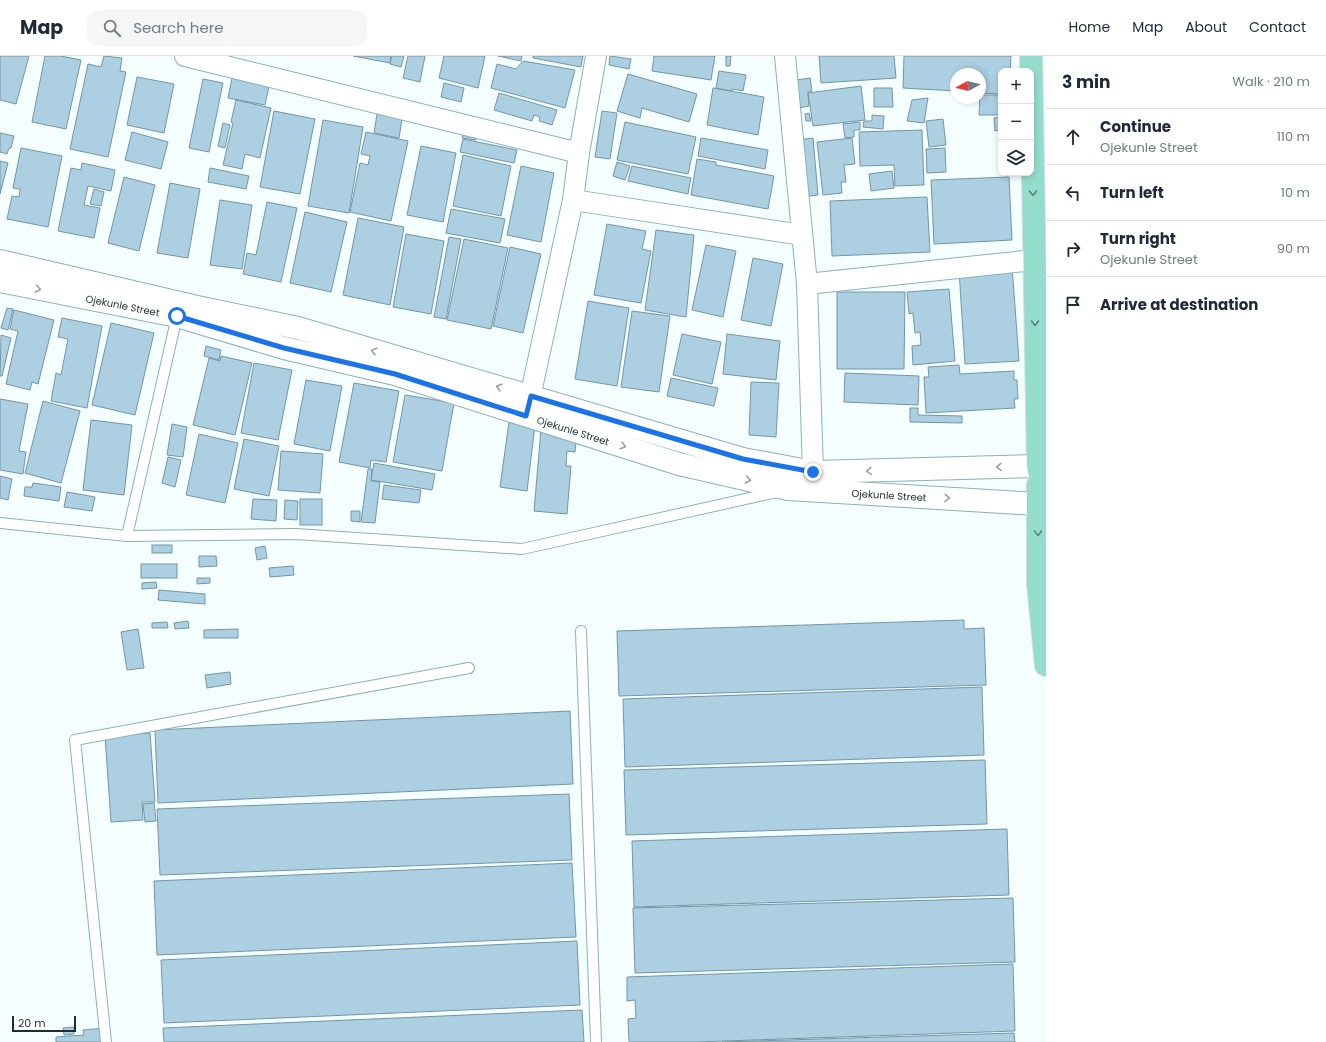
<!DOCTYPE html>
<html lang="en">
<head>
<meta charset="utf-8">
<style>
	:root { --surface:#fff; --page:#f6f6f7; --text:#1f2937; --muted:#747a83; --line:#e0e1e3 }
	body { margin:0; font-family:Poppins,sans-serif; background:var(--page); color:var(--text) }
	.controls { position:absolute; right:12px; top:12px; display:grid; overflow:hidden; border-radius:8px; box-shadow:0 2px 6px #0003 }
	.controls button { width:36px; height:36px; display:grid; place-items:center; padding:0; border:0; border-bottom:1px solid var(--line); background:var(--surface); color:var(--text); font:20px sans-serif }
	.compass { position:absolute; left:950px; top:12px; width:36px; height:36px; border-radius:50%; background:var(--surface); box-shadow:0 2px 6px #0003; rotate:262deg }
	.scale { position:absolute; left:12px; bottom:10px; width:64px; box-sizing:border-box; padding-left:4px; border:2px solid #1c2d2f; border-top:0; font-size:11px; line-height:14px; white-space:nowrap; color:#1c2d2f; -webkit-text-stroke:3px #fff; paint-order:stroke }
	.stop { position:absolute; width:12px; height:12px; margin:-9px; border:3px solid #1a73e8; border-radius:50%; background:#fff }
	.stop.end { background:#1a73e8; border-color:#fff; box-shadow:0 1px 4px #0008 }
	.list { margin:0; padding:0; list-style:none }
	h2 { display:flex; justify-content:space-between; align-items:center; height:52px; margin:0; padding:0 16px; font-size:17px }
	h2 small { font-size:13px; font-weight:400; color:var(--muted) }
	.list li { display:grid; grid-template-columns:26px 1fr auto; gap:12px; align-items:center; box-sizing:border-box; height:56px; padding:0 16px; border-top:1px solid var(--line) }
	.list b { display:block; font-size:15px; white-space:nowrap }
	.list p { margin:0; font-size:13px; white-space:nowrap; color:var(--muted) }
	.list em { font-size:13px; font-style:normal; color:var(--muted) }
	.icon { flex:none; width:22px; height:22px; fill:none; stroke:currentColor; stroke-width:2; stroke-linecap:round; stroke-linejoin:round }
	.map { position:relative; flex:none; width:1046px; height:986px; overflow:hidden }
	header { display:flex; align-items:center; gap:24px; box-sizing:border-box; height:56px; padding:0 20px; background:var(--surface); border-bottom:1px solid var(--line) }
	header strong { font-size:19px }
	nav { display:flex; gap:22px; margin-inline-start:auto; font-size:14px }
	.search { width:280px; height:36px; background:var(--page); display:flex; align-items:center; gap:10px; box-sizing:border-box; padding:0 14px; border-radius:12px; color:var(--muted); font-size:15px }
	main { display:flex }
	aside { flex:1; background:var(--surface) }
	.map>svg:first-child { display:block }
</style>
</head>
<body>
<header>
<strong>Map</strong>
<div class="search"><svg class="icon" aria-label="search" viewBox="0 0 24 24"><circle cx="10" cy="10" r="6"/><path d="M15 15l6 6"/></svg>Search here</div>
<nav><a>Home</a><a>Map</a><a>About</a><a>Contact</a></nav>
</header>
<main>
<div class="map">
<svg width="1046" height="986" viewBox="0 0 1046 986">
	<rect width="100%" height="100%" fill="#f5feff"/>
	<!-- building -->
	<g fill="#accfe2" stroke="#7395a7">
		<polygon points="0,0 29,0 16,48 0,44"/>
		<polygon points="45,0 61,0 81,4 66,73 32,66"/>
		<polygon points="104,0 122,2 120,15 126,16 108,101 70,93 88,8 101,11"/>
		<polygon points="353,0 391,0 390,7"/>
		<polygon points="392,0 404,0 401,11 390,8"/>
		<polygon points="408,0 425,0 420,26 403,22"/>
		<polygon points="444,0 485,0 478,32 439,22"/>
		<polygon points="498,0 522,0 521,5"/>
		<polygon points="533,0 583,0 581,11 533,2"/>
		<polygon points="610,0 631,3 629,13 609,9"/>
		<polygon points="654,0 715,0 711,24 652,15"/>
		<polygon points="726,0 731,0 730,10 726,10"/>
		<polygon points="819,0 894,0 896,22 821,27"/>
		<polygon points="904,0 1011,0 1010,15 1001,15 1001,38 980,37 980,18 956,18 956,35 903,32"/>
		<polygon points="523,5 575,14 565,52 491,32 497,8 516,13"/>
		<polygon points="719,15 746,19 743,35 732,33 732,35 716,32"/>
		<polygon points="628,18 697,38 689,66 642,52 640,62 617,55"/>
		<polygon points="137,21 174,28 164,77 127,69"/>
		<polygon points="232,22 269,30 265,49 228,42"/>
		<polygon points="810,22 812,35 808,36 809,50 799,52 796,24"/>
		<polygon points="203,23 223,27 209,96 189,92"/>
		<polygon points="444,27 464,32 461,46 441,41"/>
		<polygon points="861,30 865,64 813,70 808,37"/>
		<polygon points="713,32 764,41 758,79 707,69"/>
		<polygon points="874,32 892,32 893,51 874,51"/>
		<polygon points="499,37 557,54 552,69 539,65 540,61 534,59 532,65 494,54"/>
		<polygon points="980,39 1001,39 1001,59 979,59"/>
		<polygon points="928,42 924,67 907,65 912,44"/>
		<polygon points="236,44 271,52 260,102 245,98 242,113 223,109 233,67 231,66"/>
		<polygon points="274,55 315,63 300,138 260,131"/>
		<polygon points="602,55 617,57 610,103 595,101"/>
		<polygon points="809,57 811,65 806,65 805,58"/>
		<polygon points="377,58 402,63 399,82 374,77"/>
		<polygon points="872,59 884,60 883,73 863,71 864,65 872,65"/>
		<polygon points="1001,61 1001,74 995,75 994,62"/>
		<polygon points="943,63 946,89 929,91 926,65"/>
		<polygon points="323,64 363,71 349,157 308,150"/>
		<polygon points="625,66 696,81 688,118 617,104"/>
		<polygon points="860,66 860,74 854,74 854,81 845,82 843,68"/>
		<polygon points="223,67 230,69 225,92 218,90"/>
		<polygon points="922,74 924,129 895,130 894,109 860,110 859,76"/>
		<polygon points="132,76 168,86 161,113 125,104"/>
		<polygon points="366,76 408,85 391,165 350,156 360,107 368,109 370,100 361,98"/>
		<polygon points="463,76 476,78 476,84 462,82"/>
		<polygon points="0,77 14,80 11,92 9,92 7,98 0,96"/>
		<polygon points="701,82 768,94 765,113 698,100"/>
		<polygon points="813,82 818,139 803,141 797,84"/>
		<polygon points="852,82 855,108 844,109 846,126 841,126 842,137 823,139 817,86"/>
		<polygon points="463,83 517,94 514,107 460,96"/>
		<polygon points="421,90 456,97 443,166 407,159"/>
		<polygon points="21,92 62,100 48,171 7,163 12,140 19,141 20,133 13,132"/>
		<polygon points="945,92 946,116 927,117 926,93"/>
		<polygon points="463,99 511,110 501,160 453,150"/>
		<polygon points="697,103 716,106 716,109 774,120 768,153 691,139"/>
		<polygon points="0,105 8,107 0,138"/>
		<polygon points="617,106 630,110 625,124 613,120"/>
		<polygon points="82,107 115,114 111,135 88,130 84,149 100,152 94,182 58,175 71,112 81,114"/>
		<polygon points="521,110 554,117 541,186 507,179"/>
		<polygon points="632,110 691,122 688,138 628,125"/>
		<polygon points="210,112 249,120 246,133 208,126"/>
		<polygon points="892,115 894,132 871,135 869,118"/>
		<polygon points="124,121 155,129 139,195 108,187"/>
		<polygon points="1009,121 1012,184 934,188 931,124"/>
		<polygon points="170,127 200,133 188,202 157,197"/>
		<polygon points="94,133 104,136 101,150 90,148"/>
		<polygon points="927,141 930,196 832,200 830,145"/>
		<polygon points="220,144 252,149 242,213 210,209"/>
		<polygon points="267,146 297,152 281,226 243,218 247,197 256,199"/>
		<polygon points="451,153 505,163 500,187 446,177"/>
		<polygon points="305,156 347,166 331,236 290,227"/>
		<polygon points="358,162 404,171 390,249 343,239"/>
		<polygon points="607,168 646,175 642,193 651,195 641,247 594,239"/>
		<polygon points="656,174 694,179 686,261 645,254"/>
		<polygon points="406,178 444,185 431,258 393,251"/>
		<polygon points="449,181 461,183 446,263 434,261"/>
		<polygon points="464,183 508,192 491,273 447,264"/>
		<polygon points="706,189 736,195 723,261 692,254"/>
		<polygon points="510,191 541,198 523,277 493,270"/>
		<polygon points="753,202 783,208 771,270 741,264"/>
		<polygon points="1012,210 1019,305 965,308 959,214"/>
		<polygon points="949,233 955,305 913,309 912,290 921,289 920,276 915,277 913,257 909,258 907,236"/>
		<polygon points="837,236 905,236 904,313 837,313"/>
		<polygon points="588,245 629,252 617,330 575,323"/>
		<polygon points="7,252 13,253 8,274 1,272"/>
		<polygon points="14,254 54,264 38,328 32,326 30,334 6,328 18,275 10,273"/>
		<polygon points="632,255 670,260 659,336 621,331"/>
		<polygon points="62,262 102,270 87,352 51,345 56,317 61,319 68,283 58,281"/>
		<polygon points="111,267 154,277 135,359 92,349"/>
		<polygon points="682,278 721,286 712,328 673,319"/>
		<polygon points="727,278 780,285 776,324 723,318"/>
		<polygon points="1,279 11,282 2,320 0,320"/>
		<polygon points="206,290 221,294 219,304 204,300"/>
		<polygon points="221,300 252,307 235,379 193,369 209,302 220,305"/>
		<polygon points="254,307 292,314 278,384 241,377"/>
		<polygon points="959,309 960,318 1014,315 1014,324 1017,324 1018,343 1014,343 1015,352 926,357 924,321 929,321 928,311"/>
		<polygon points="845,317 919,320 918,349 844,346"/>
		<polygon points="671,322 718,332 714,350 667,340"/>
		<polygon points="306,324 342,330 330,395 294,388"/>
		<polygon points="751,326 779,327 776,381 749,379"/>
		<polygon points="354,327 399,335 386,406 371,404 370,412 339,406"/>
		<polygon points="405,339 454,347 442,415 393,406"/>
		<polygon points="0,343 28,348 19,395 26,396 23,418 0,414"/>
		<polygon points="43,345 80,355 61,427 25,417"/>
		<polygon points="910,352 918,352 918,359 962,360 962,367 910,366"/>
		<polygon points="91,364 132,369 124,439 83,434"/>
		<polygon points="509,366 535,369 527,435 500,431"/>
		<polygon points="172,368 187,371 183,401 167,399"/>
		<polygon points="541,374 577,377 575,396 567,395 566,410 571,410 567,458 534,455"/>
		<polygon points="199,378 238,387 225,447 186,439"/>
		<polygon points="244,383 279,390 269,440 234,433"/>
		<polygon points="281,395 323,398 320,437 278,434"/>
		<polygon points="168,401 181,404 175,431 162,427"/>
		<polygon points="374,407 435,418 432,434 371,424"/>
		<polygon points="368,413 372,413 371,425 380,426 375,467 361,466"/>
		<polygon points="0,420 12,423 8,444 0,442"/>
		<polygon points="33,427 61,431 59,445 24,440 25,431 32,431"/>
		<polygon points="384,429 421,434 419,447 382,443"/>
		<polygon points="67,436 95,441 92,455 64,451"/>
		<polygon points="253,443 277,444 276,465 251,463"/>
		<rect x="300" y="443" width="22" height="26"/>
		<polygon points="285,444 298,445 297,464 284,463"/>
		<polygon points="351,455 360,455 360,466 351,465"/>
		<rect x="152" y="489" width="20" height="8"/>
		<polygon points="265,490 267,502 257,504 255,492"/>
		<polygon points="199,500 216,500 217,510 199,511"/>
		<rect x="141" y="508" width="36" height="14"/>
		<polygon points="293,510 294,519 270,521 269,512"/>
		<polygon points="197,522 210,522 210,527 197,528"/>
		<polygon points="156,526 157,532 142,533 142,527"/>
		<polygon points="159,534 205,538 205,548 158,544"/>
		<polygon points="964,564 964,573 984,572 986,629 619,640 617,575"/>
		<polygon points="188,565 189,572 175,573 174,567"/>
		<polygon points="167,566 168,572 152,572 152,567"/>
		<polygon points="138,573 144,612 127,614 121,576"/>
		<polygon points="238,573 238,582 204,582 204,574"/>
		<polygon points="230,616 231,628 207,632 205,619"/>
		<polygon points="982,631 984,699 625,711 623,643"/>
		<polygon points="570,655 573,728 158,747 155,674"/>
		<polygon points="150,677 155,746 142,746 143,764 111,766 105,680"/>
		<polygon points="985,704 987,768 626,779 624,714"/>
		<polygon points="569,738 572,804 160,819 157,753"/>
		<polygon points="154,747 156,765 145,766 143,748"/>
		<polygon points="1007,773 1009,839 634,851 632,785"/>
		<polygon points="572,807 576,881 157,899 154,825"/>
		<polygon points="1013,842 1015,906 635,917 633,852"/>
		<polygon points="577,885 580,949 164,967 161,904"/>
		<polygon points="1013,908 1015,975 695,986 629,986 628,963 636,962 635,944 627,945 627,921"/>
		<polygon points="582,954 584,986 164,986 163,972"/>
		<polygon points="74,971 74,978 64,979 63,972"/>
		<polygon points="105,972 106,986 56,986 56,981 84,979 83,974"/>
		<polygon points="1014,977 1015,986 722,986"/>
	</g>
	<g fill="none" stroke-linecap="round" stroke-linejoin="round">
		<!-- service casing -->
		<g stroke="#88b3b7" stroke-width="12">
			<g id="service">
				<polyline points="0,467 127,480 296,478 522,493 777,436"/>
				<polyline points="127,480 177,260"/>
				<polyline points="581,575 596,986"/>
				<polyline points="106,986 75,684 469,612"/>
			</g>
		</g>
		<!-- minor casing -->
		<g stroke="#88b3b7" stroke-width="22">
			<g id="minor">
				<polyline points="185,0 579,97"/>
				<polyline points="785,0 807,228"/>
				<polyline points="573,144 802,179"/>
				<polyline points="527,355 573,144 579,97 596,0"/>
				<polyline points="813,416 807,228 1034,204"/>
			</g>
		</g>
		<!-- tertiary casing -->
		<g stroke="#88b3b7" stroke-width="24">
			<g id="tertiary">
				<polyline points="0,205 197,251 298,272 743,403 813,416 1038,410"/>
				<path id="s1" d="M0,225L177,260L284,292L395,318L679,408L788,433L1037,448"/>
			</g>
		</g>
		<!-- primary casing -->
		<g stroke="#d6d9da" stroke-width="24">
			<g id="primary">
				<polyline points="1031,0 1038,410 1046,446"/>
				<polyline points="1038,429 1038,527 1046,609"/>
			</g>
		</g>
		<!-- service -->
		<use href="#service" stroke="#fff" stroke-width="10"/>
		<!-- minor -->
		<use href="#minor" stroke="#fff" stroke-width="20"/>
		<!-- tertiary -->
		<use href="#tertiary" stroke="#fff" stroke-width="22"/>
		<!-- primary -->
		<use href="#primary" stroke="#94ddcd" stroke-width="22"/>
	</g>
	<!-- one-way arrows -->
	<defs><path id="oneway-chevron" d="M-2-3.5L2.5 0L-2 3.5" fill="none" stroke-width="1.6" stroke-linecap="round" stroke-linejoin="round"/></defs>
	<g stroke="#58857e">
		<use href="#oneway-chevron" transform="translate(1033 137) rotate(89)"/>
		<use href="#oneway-chevron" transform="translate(1035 267) rotate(89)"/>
		<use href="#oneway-chevron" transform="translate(1038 477) rotate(89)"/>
	</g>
	<g stroke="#99a0a1">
		<use href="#oneway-chevron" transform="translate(38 233) rotate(11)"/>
		<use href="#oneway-chevron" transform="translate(374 295) rotate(-164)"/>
		<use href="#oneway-chevron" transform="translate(499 331) rotate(-164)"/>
		<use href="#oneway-chevron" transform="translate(623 390) rotate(18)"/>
		<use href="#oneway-chevron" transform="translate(999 411) rotate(178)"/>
		<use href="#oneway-chevron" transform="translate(869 415) rotate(178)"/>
		<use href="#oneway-chevron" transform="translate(748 424) rotate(13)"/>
		<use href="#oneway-chevron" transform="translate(947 442) rotate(3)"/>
	</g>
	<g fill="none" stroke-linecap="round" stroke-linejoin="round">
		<!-- route -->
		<polyline stroke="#1a73e8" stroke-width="5" points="177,260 284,292 395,318 526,360 531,340 743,403 813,416"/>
	</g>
	<g text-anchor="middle" stroke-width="3" stroke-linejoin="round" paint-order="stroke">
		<!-- street labels -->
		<g font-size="10" fill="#1c2d2f" stroke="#fff">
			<text dy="4" stroke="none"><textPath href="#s1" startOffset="125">Ojekunle Street</textPath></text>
			<text dy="4" stroke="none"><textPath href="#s1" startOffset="593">Ojekunle Street</textPath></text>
			<text dy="4" stroke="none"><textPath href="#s1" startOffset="917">Ojekunle Street</textPath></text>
		</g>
	</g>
</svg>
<div class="controls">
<button>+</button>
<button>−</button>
<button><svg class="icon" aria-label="layers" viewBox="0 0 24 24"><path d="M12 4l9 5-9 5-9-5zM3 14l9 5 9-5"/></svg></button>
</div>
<svg class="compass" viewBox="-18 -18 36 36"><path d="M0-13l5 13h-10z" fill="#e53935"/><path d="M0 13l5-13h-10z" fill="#747a83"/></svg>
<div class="scale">20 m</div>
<div class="stop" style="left:177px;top:260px"></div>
<div class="stop end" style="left:813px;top:416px"></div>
</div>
<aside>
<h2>3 min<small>Walk · 210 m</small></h2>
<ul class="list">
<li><svg class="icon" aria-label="ahead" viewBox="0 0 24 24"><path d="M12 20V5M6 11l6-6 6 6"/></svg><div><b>Continue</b><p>Ojekunle Street</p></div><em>110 m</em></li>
<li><svg class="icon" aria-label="left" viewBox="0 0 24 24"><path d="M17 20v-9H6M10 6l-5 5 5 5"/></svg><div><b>Turn left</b></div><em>10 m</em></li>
<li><svg class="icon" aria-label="right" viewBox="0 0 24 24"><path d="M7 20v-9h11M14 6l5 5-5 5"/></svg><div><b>Turn right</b><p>Ojekunle Street</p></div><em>90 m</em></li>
<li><svg class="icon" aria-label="arrive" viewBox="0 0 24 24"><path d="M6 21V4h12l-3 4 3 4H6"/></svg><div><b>Arrive at destination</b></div></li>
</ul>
</aside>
</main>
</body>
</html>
